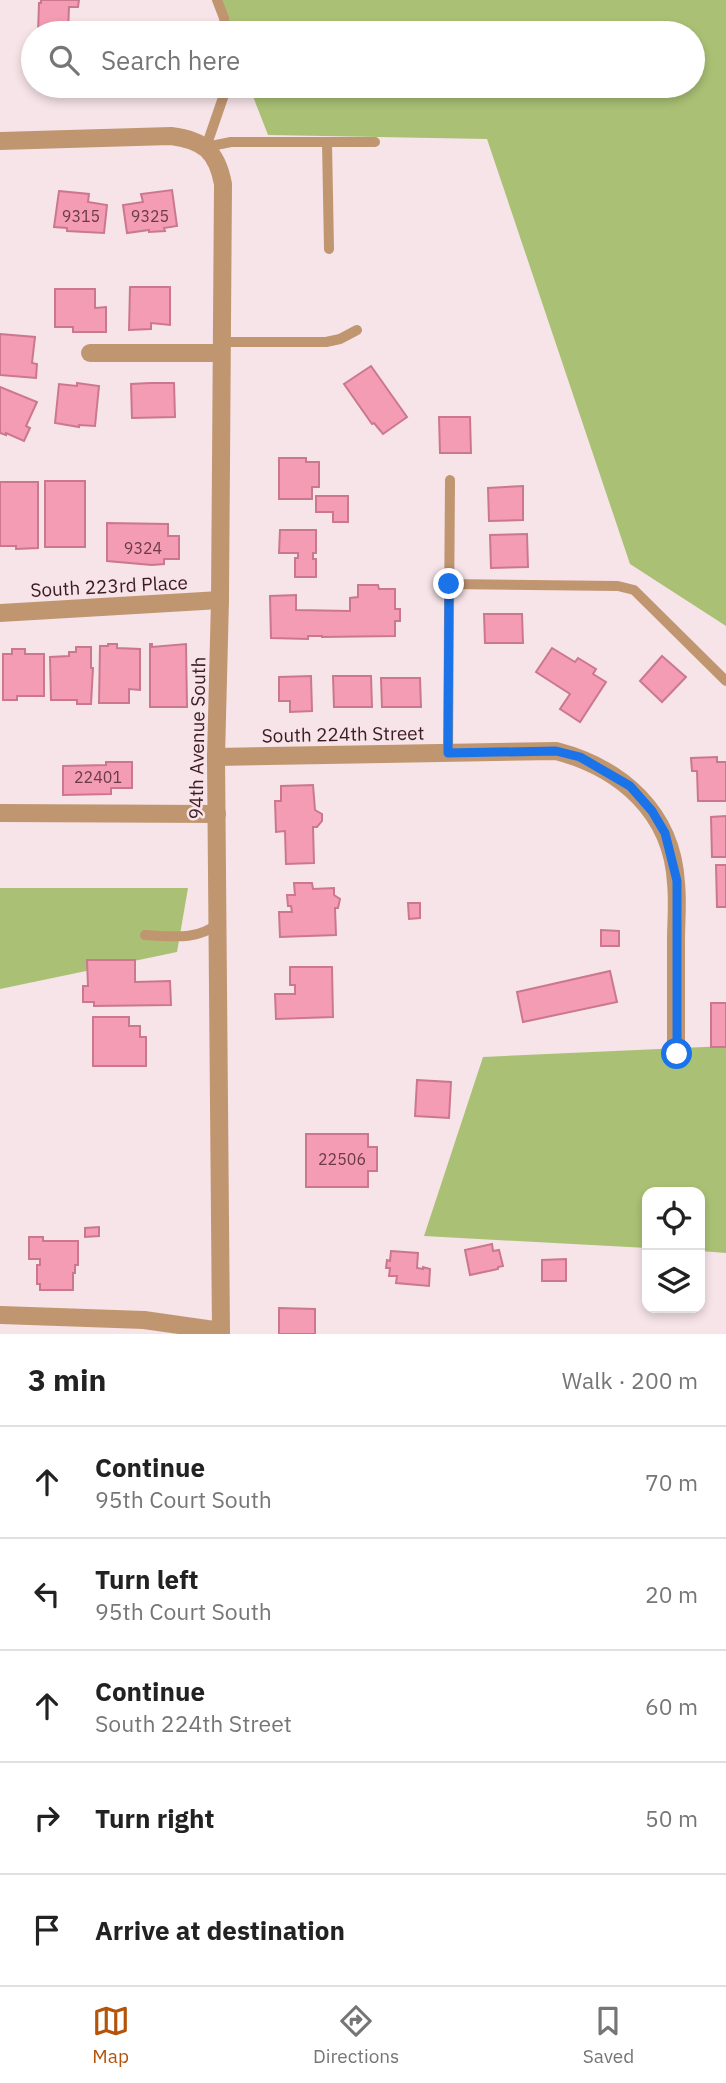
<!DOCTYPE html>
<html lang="en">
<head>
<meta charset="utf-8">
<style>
	:root { --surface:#fff; --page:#f2f2f2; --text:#222; --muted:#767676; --line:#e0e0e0; --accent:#b45309 }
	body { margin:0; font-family:"IBM Plex Sans",sans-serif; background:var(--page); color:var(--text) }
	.controls { position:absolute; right:21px; bottom:21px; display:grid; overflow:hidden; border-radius:14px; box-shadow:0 4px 10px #0003 }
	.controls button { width:63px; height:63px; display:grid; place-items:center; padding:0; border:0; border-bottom:2px solid var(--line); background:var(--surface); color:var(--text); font:35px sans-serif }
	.stop { position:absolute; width:21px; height:21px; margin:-16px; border:5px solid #1a73e8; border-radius:50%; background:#fff }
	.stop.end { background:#1a73e8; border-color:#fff; box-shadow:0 2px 7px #0008 }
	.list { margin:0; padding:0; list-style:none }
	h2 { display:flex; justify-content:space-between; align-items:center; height:91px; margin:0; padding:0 28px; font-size:30px }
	h2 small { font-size:23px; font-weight:400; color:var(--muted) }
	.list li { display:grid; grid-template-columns:46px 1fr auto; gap:21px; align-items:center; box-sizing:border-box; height:112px; padding:0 28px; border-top:2px solid var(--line) }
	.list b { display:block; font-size:26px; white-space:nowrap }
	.list p { margin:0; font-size:23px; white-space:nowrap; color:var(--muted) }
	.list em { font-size:23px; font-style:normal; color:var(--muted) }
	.icon { flex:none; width:38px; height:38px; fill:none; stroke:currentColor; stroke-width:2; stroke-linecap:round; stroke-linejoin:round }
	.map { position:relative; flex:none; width:726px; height:1334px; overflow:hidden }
	.search { position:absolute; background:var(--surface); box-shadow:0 4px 10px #0003; left:21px; right:21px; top:21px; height:77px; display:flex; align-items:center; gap:18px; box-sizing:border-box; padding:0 24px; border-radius:38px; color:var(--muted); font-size:26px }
	.sheet { height:651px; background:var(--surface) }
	nav { display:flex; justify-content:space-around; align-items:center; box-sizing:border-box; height:98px; border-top:2px solid var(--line); background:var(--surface); font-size:19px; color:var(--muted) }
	nav a { display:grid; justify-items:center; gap:4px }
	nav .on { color:var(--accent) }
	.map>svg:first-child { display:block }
</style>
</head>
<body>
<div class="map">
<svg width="726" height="1334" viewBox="0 0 726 1334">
	<rect width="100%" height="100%" fill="#f7e4e8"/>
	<!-- green -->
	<g fill="#aac175">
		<polygon points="215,0 726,0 726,626 630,564 487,139 268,135 249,86 693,86 693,33 228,33"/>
		<polygon points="0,888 188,888 177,952 0,989"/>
		<polygon points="726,1046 726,1253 700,1251 700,1192 647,1192 647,1248 424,1236 483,1057"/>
	</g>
	<!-- building -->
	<g fill="#f39cb3" stroke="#cb788f" stroke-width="2">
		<polygon points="41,0 79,0 78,7 69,7 68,33 38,33 39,3 41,3"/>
		<polygon points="60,86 118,86 118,91 82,89 82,87 79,86 79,89 60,89"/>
		<polygon points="172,190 177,226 164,228 165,231 149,232 149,230 127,233 123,205 143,202 141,194"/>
		<polygon points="59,191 89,194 88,202 107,205 104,233 67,231 67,228 54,227"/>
		<polygon points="130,287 170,287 170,325 151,323 151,329 129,330"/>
		<polygon points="55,289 95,289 95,308 106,307 106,332 73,332 73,327 55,327"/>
		<polygon points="0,334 35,337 32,363 37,364 36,378 0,375"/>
		<polygon points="371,366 407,417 383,434 374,423 372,424 344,384"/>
		<polygon points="77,383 99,386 95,426 79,425 79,427 55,423 59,384 77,386"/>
		<polygon points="150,383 174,383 175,417 132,418 131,384"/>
		<polygon points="0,387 37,402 26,426 30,428 24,441 6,433 6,435 0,433"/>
		<polygon points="439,417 470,417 471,453 440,453"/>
		<polygon points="279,458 306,458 306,462 319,462 319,487 312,487 312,499 279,499"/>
		<rect x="45" y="481" width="40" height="66"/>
		<polygon points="0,482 38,482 38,548 16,549 16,546 0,546"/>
		<polygon points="523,486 523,520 489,521 488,488"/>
		<polygon points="316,496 348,496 348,522 333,522 333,512 316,512"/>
		<polygon points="107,523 168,524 168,536 179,536 179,559 164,559 164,564 152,565 107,561"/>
		<polygon points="280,530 316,530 316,553 313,553 313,559 316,559 316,577 295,577 295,558 298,558 298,553 279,553"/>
		<polygon points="527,534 528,567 491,568 490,535"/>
		<polygon points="358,585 378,585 379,589 395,589 395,609 400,609 400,621 395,621 395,636 322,637 322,636 308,636 308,639 271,638 270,596 296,595 296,610 350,611 350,598 358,597"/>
		<polygon points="484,614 522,614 523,643 485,643"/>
		<polygon points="108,644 117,644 117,648 140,649 140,690 129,689 129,703 99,703 100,646 108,646"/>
		<polygon points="150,644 152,644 152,647 186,644 187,707 150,707"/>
		<polygon points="76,647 91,647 91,668 93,668 91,704 77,704 77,700 51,700 50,657 69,656 69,652 76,652"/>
		<polygon points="552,648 575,662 578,658 596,669 593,674 606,682 580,722 560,709 570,694 536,672"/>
		<polygon points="12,649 25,649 25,654 44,654 44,696 17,696 17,700 3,700 3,654 12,654"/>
		<polygon points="662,656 686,677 662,702 640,681"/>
		<polygon points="311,676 312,711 290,712 290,701 279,701 279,677"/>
		<polygon points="333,676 371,676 372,707 334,707"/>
		<polygon points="381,678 420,678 421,707 382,707"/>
		<polygon points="717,757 717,762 726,762 726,801 698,801 697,771 692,771 691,758"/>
		<polygon points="106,762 132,762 132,788 111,788 111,794 63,795 63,766 106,765"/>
		<polygon points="313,785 315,810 322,814 322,821 317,827 313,827 314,863 286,864 285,831 276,832 275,801 281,801 281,786"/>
		<polygon points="726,816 726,857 712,857 711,817"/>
		<polygon points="716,865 726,865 726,907 717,907"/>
		<polygon points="294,883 312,883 313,889 334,888 334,895 340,899 338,908 335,908 336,935 280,937 279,912 292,912 291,906 288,906 287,895 295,895"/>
		<polygon points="408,903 420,903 420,918 409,919"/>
		<polygon points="601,930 619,931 619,946 601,946"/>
		<polygon points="87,960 135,960 135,982 170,981 171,1005 94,1006 94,1002 83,1002 83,986 88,986"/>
		<polygon points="290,967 332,967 333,1017 276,1019 275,994 295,994 295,985 290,985"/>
		<polygon points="610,971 617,1002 523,1022 517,992"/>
		<rect x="711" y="1003" width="15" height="44"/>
		<polygon points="93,1017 129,1017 129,1026 140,1026 140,1037 146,1037 146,1066 93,1066"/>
		<polygon points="417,1080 451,1082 449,1118 415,1116"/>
		<polygon points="306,1134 368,1134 368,1147 377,1147 377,1171 368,1171 368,1187 306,1187"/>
		<polygon points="99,1227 99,1236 85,1237 85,1228"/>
		<polygon points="29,1237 43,1237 43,1241 78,1241 78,1265 75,1265 75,1273 73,1273 73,1290 40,1290 40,1284 37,1284 37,1265 40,1265 40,1259 29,1259"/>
		<polygon points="492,1244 493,1251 499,1250 503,1266 498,1267 498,1269 470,1275 465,1250"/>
		<polygon points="391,1251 418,1253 417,1268 423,1269 423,1267 430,1269 429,1286 396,1283 397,1276 389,1276 390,1268 386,1268 387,1260 390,1261"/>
		<polygon points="566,1259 566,1281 542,1281 542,1260"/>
		<polygon points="279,1308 315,1309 315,1334 279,1334"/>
	</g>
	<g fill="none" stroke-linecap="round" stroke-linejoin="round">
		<!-- lane -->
		<g stroke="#c09671" stroke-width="10">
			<polyline points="217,0 224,18 226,33"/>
			<polyline points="327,142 329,249"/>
			<polyline points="206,147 231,142 375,142"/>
			<polyline points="206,147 227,86"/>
			<polyline points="221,342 326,342 340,339 357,330"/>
			<polyline points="449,584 618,586 634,590 726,681"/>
			<polyline points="448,753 450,480"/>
			<path d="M145,935C170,936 197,941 217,924"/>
		</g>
		<!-- street -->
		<g stroke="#c09671" stroke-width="18">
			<path d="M0,141L171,136C204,140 217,152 223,184L220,600L216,757L221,1334"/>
			<polyline points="90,353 221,353"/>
			<polyline points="0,613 220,600"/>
			<path d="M216,757L556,751C621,768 672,812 676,883C678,902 676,922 676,941C676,979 676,1016 676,1054"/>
			<polyline points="0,813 217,814"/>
			<polyline points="1,1315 144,1320 221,1331"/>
		</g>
	</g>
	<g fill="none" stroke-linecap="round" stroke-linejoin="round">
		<!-- route -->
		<polyline stroke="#1a73e8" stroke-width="9" points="449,584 448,753 556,751 580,757 630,786 652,811 665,833 677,881 677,1054"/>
	</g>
	<g text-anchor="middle" stroke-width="5" stroke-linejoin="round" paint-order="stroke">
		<!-- number labels -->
		<g font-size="16" fill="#6a3b48">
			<text x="81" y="222">9315</text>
			<text x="150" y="222">9325</text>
			<text x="143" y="554">9324</text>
			<text x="98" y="783">22401</text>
			<text x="342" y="1165">22506</text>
		</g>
		<!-- street labels -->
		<g font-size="19" fill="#3c1b24" stroke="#f7e4e8">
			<text transform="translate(109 586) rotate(-3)" y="7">South 223rd Place</text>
			<text transform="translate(343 734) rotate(-1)" y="7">South 224th Street</text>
			<text transform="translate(197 738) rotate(-89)" y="7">94th Avenue South</text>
		</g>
	</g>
</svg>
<div class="controls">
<button><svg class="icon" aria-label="locate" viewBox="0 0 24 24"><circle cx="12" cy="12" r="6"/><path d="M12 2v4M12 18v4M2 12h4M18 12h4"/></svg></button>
<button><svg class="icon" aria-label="layers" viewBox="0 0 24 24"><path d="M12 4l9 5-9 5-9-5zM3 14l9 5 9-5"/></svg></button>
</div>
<div class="stop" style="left:677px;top:1054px"></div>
<div class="stop end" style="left:449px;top:584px"></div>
<div class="search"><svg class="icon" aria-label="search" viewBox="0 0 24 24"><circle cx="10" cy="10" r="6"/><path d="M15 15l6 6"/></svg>Search here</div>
</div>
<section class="sheet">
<h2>3 min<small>Walk · 200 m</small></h2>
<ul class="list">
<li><svg class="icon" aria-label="ahead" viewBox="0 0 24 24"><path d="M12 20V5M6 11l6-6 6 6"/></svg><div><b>Continue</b><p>95th Court South</p></div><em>70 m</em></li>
<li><svg class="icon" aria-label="left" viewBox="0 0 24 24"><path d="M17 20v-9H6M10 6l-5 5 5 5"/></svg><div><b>Turn left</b><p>95th Court South</p></div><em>20 m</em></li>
<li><svg class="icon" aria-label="ahead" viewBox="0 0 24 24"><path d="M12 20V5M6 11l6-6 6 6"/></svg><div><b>Continue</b><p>South 224th Street</p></div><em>60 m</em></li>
<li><svg class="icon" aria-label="right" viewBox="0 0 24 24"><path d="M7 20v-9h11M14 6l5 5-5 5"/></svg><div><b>Turn right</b></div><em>50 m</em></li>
<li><svg class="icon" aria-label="arrive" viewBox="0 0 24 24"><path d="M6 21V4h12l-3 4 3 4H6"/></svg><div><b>Arrive at destination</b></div></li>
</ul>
</section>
<nav>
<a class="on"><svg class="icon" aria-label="map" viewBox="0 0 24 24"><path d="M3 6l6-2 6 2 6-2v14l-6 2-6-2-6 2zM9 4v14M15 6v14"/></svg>Map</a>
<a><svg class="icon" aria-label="directions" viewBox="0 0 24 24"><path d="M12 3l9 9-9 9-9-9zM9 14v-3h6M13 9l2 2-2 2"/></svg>Directions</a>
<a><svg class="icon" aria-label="saved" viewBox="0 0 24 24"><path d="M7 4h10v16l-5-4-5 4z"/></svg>Saved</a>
</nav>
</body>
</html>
